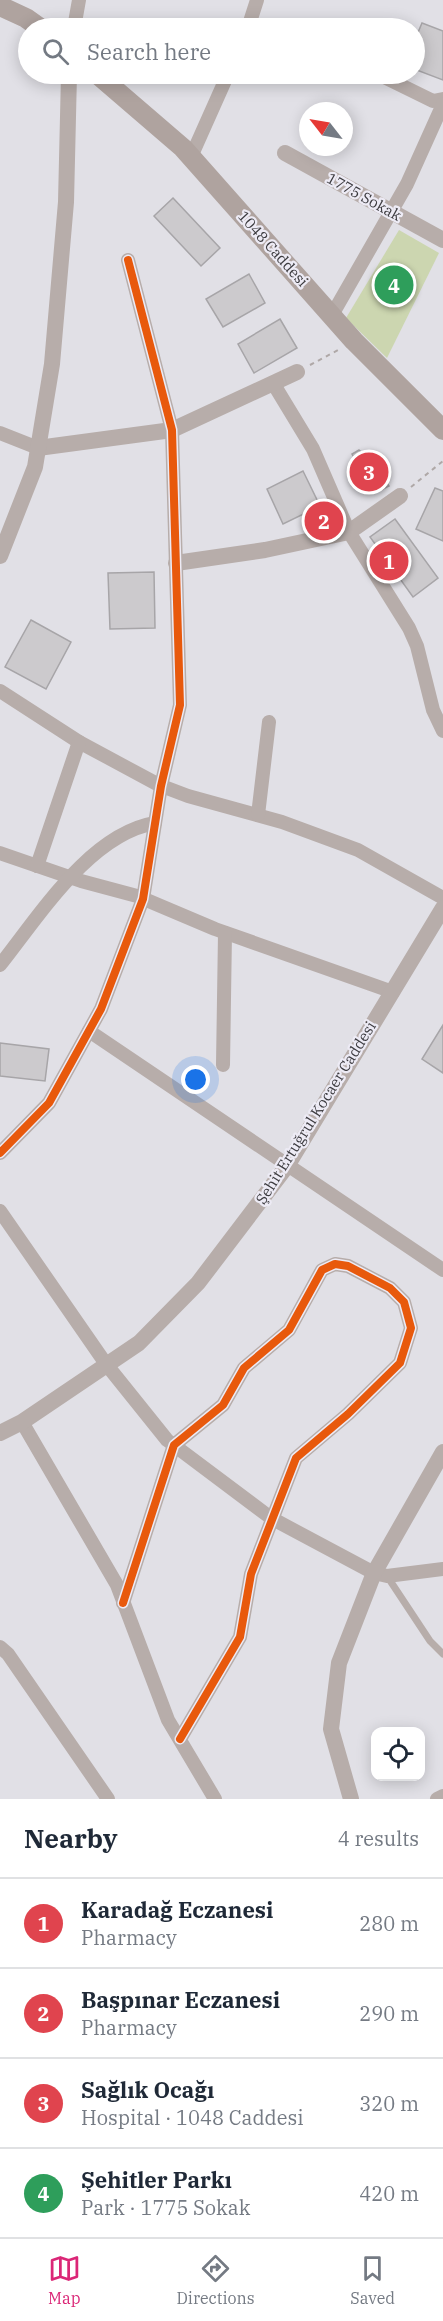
<!DOCTYPE html>
<html lang="en">
<head>
<meta charset="utf-8">
<style>
	:root { --surface:#fff; --page:#f6f6f7; --text:#1f2937; --muted:#747a83; --line:#e0e1e3; --accent:#db2777 }
	body { margin:0; font-family:"IBM Plex Serif",serif; background:var(--page); color:var(--text) }
	.controls { position:absolute; right:18px; bottom:18px; display:grid; overflow:hidden; border-radius:12px; box-shadow:0 3px 15px #0003 }
	.controls button { width:54px; height:54px; display:grid; place-items:center; padding:0; border:0; border-bottom:2px solid var(--line); background:var(--surface); color:var(--text); font:30px sans-serif }
	.compass { position:absolute; left:299px; top:102px; width:54px; height:54px; border-radius:50%; background:var(--surface); box-shadow:0 3px 15px #0003; rotate:301deg }
	.you { position:absolute; left:196px; top:1080px; width:21px; height:21px; margin:-15px; border:4px solid #fff; border-radius:50%; background:#1a73e8; box-shadow:0 0 0 9px #1a73e833 }
	.badge { display:grid; place-items:center; width:39px; height:39px; border-radius:50%; background:var(--accent); color:#fff; font-size:20px; font-weight:700 }
	.pin { position:absolute; translate:-50% -50%; border:3px solid #fff; box-shadow:0 2px 6px #0006 }
	.list { margin:0; padding:0; list-style:none }
	h2 { display:flex; justify-content:space-between; align-items:center; height:78px; margin:0; padding:0 24px; font-size:26px }
	h2 small { font-size:20px; font-weight:400; color:var(--muted) }
	.list li { display:grid; grid-template-columns:39px 1fr auto; gap:18px; align-items:center; box-sizing:border-box; height:90px; padding:0 24px; border-top:2px solid var(--line) }
	.list b { display:block; font-size:22px; white-space:nowrap }
	.list p { margin:0; font-size:20px; white-space:nowrap; color:var(--muted) }
	.list em { font-size:20px; font-style:normal; color:var(--muted) }
	.icon { flex:none; width:33px; height:33px; fill:none; stroke:currentColor; stroke-width:2; stroke-linecap:round; stroke-linejoin:round }
	.map { position:relative; flex:none; width:443px; height:1799px; overflow:hidden }
	.search { position:absolute; background:var(--surface); box-shadow:0 3px 15px #0003; left:18px; right:18px; top:18px; height:66px; display:flex; align-items:center; gap:15px; box-sizing:border-box; padding:0 21px; border-radius:33px; color:var(--muted); font-size:22px }
	.sheet { height:438px; background:var(--surface) }
	nav { display:flex; justify-content:space-around; align-items:center; box-sizing:border-box; height:84px; border-top:2px solid var(--line); background:var(--surface); font-size:16px; color:var(--muted) }
	nav a { display:grid; justify-items:center; gap:3px }
	nav .on { color:var(--accent) }
	.map>svg:first-child { display:block }
</style>
</head>
<body>
<div class="map">
<svg width="443" height="1799" viewBox="0 0 443 1799">
	<rect width="100%" height="100%" fill="#e1e0e6"/>
	<!-- green -->
	<polygon fill="#ccd6b0" points="399,230 439,253 387,358 346,318"/>
	<!-- building -->
	<g fill="#cccacd" stroke="#a7a5a8" stroke-width="1.5">
		<polygon points="422,23 443,31 443,80 414,69 414,42"/>
		<polygon points="173,198 220,248 201,266 154,216"/>
		<polygon points="249,274 265,303 223,327 206,299"/>
		<polygon points="280,319 297,348 254,373 238,344"/>
		<polygon points="359,450 366,456 371,455 389,474 384,479 389,486 377,492 373,486 367,490 360,486 350,474 351,463 356,461 352,454"/>
		<polygon points="303,471 320,506 283,524 267,489"/>
		<polygon points="435,488 443,491 443,541 416,529"/>
		<polygon points="395,519 438,578 413,597 370,537"/>
		<polygon points="154,572 155,628 110,629 108,573"/>
		<polygon points="31,620 71,642 46,689 5,667"/>
		<polygon points="443,1025 443,1073 422,1059"/>
		<polygon points="0,1043 49,1049 45,1081 0,1076"/>
	</g>
	<g fill="none" stroke-linecap="round" stroke-linejoin="round">
		<!-- path -->
		<g stroke="#afa8a7" stroke-width="2" stroke-dasharray="4.5 4.5" stroke-linecap="butt">
			<polyline points="310,365 340,349"/>
			<polyline points="411,487 443,461"/>
		</g>
		<!-- service -->
		<polyline stroke="#b7adaa" stroke-width="7" points="387,1576 430,1641 443,1654"/>
		<!-- minor -->
		<g stroke="#b7adaa" stroke-width="14">
			<polyline points="250,23 266,28"/>
			<polyline points="74,28 79,0"/>
			<polyline points="248,28 257,0"/>
			<polyline points="378,74 433,101 443,99"/>
			<polyline points="191,157 228,74"/>
			<polyline points="332,315 407,184 443,104"/>
			<polyline points="273,383 313,449 349,532 409,628 417,646 433,710 443,731"/>
			<polyline points="0,433 38,448"/>
			<polyline points="0,691 79,742 159,785 188,796 282,822 358,850 443,898"/>
			<polyline points="258,815 269,722"/>
			<polyline points="0,853 81,881 137,896 215,929 393,992"/>
			<polyline points="37,866 79,742"/>
			<path d="M0,965C39,916 90,834 155,823"/>
			<polyline points="89,1031 443,1270"/>
			<polyline points="223,1065 225,933"/>
			<polyline points="0,1153 49,1103 101,1009 143,899 161,786 180,705 172,430 128,260"/>
			<polyline points="0,1211 106,1364 167,1440 271,1518 374,1573 387,1576 443,1569"/>
			<polyline points="22,1422 117,1585 168,1720 215,1799"/>
			<polyline points="123,1603 174,1445 223,1405 244,1368 289,1330 322,1270 335,1264 348,1266 390,1288 404,1302 411,1328 400,1363 348,1414 296,1458 251,1574 240,1637 180,1739"/>
			<polyline points="0,1647 8,1654 108,1799"/>
			<polyline points="437,1799 443,1796"/>
		</g>
		<!-- tertiary -->
		<g stroke="#b7adaa" stroke-width="16">
			<polyline points="285,153 443,240"/>
			<polyline points="38,448 172,430 297,372"/>
			<polyline points="0,556 35,467 52,364 66,202 69,74"/>
			<polyline points="176,563 265,550 349,532 400,496"/>
			<polyline points="0,1433 22,1422 139,1343 198,1283 287,1166 443,908"/>
			<polyline points="351,1799 331,1729 339,1663 374,1573 443,1452"/>
		</g>
		<!-- secondary -->
		<g stroke="#afa39f" stroke-width="20">
			<polyline points="0,6 26,18 40,28"/>
			<polyline points="97,74 183,148 354,341 443,430"/>
		</g>
		<!-- cycleway casing -->
		<g stroke="#edebf5" stroke-width="11">
			<g id="cycleway">
				<polyline points="0,1153 49,1103 101,1009 143,899 161,786 180,705 172,430 128,260"/>
				<polyline points="123,1603 174,1445 223,1405 244,1368 289,1330 322,1270 335,1264 348,1266 390,1288 404,1302 411,1328 400,1363 348,1414 296,1458 251,1574 240,1637 180,1739"/>
			</g>
		</g>
		<!-- cycleway -->
		<use href="#cycleway" stroke="#e8590c" stroke-width="8"/>
	</g>
	<g text-anchor="middle" stroke-width="4.5" stroke-linejoin="round" paint-order="stroke">
		<!-- street labels -->
		<g font-size="15" fill="#3d3c40" stroke="#edebf5">
			<text transform="translate(364 197) rotate(29)" y="5">1775 Sokak</text>
			<text transform="translate(273 249) rotate(48)" y="5">1048 Caddesi</text>
			<text transform="translate(316 1113) rotate(-58)" y="5">Şehit Ertuğrul Kocaer Caddesi</text>
		</g>
	</g>
</svg>
<div class="controls">
<button><svg class="icon" aria-label="locate" viewBox="0 0 24 24"><circle cx="12" cy="12" r="6"/><path d="M12 2v4M12 18v4M2 12h4M18 12h4"/></svg></button>
</div>
<svg class="compass" viewBox="-18 -18 36 36"><path d="M0-13l5 13h-10z" fill="#e53935"/><path d="M0 13l5-13h-10z" fill="#747a83"/></svg>
<div class="you"></div>
<div class="pin badge" style="left:389px;top:561px;background:#e0444e">1</div>
<div class="pin badge" style="left:324px;top:521px;background:#e0444e">2</div>
<div class="pin badge" style="left:369px;top:472px;background:#e0444e">3</div>
<div class="pin badge" style="left:394px;top:285px;background:#2e9e5b">4</div>
<div class="search"><svg class="icon" aria-label="search" viewBox="0 0 24 24"><circle cx="10" cy="10" r="6"/><path d="M15 15l6 6"/></svg>Search here</div>
</div>
<section class="sheet">
<h2>Nearby<small>4 results</small></h2>
<ul class="list">
<li><span class="badge" style="background:#e0444e">1</span><div><b>Karadağ Eczanesi</b><p>Pharmacy</p></div><em>280 m</em></li>
<li><span class="badge" style="background:#e0444e">2</span><div><b>Başpınar Eczanesi</b><p>Pharmacy</p></div><em>290 m</em></li>
<li><span class="badge" style="background:#e0444e">3</span><div><b>Sağlık Ocağı</b><p>Hospital · 1048 Caddesi</p></div><em>320 m</em></li>
<li><span class="badge" style="background:#2e9e5b">4</span><div><b>Şehitler Parkı</b><p>Park · 1775 Sokak</p></div><em>420 m</em></li>
</ul>
</section>
<nav>
<a class="on"><svg class="icon" aria-label="map" viewBox="0 0 24 24"><path d="M3 6l6-2 6 2 6-2v14l-6 2-6-2-6 2zM9 4v14M15 6v14"/></svg>Map</a>
<a><svg class="icon" aria-label="directions" viewBox="0 0 24 24"><path d="M12 3l9 9-9 9-9-9zM9 14v-3h6M13 9l2 2-2 2"/></svg>Directions</a>
<a><svg class="icon" aria-label="saved" viewBox="0 0 24 24"><path d="M7 4h10v16l-5-4-5 4z"/></svg>Saved</a>
</nav>
</body>
</html>
